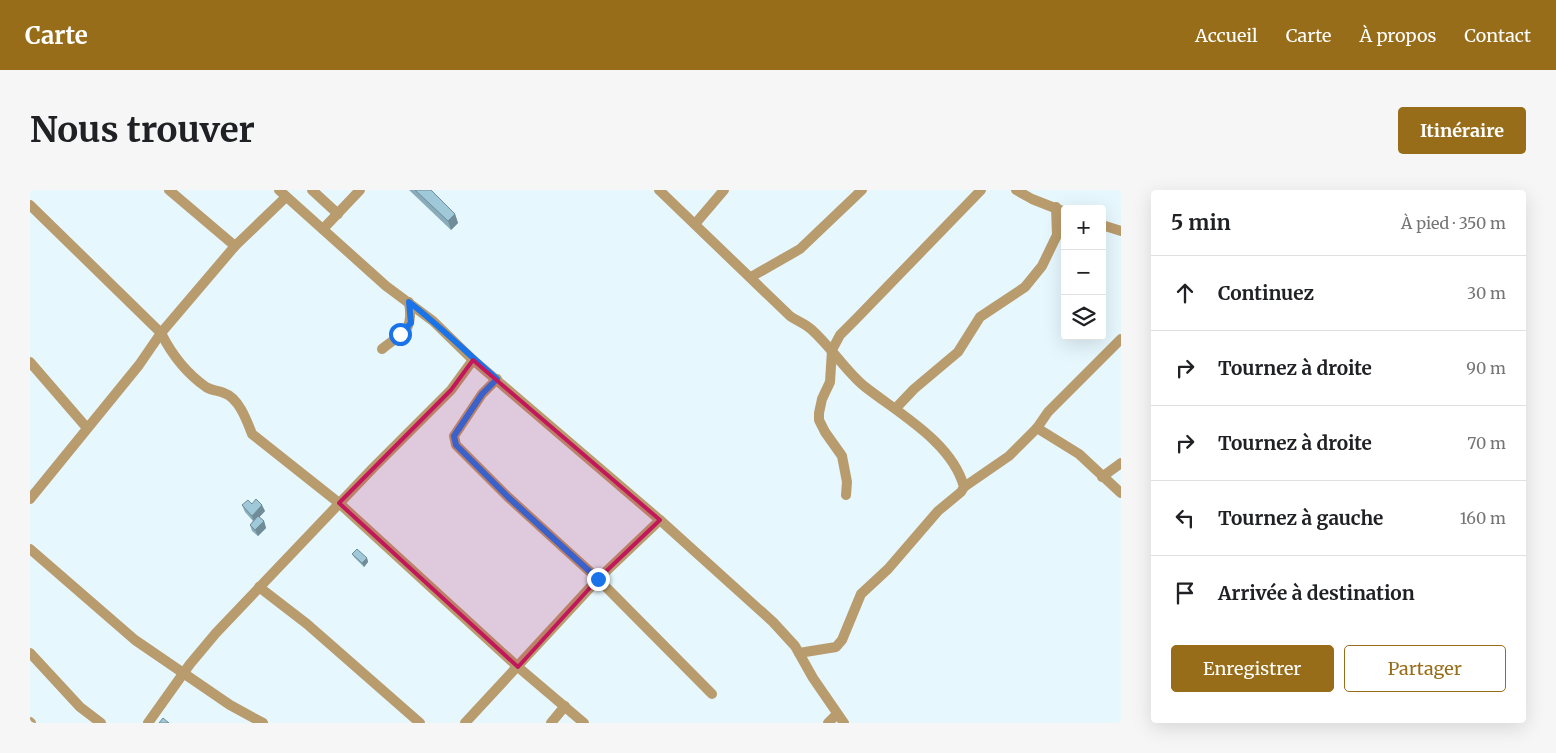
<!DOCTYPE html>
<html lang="fr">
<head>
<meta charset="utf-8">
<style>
	:root { --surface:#fff; --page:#f6f6f6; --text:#202124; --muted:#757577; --line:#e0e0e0; --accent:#976d19 }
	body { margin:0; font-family:Merriweather,serif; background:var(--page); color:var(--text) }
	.controls { position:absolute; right:15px; top:15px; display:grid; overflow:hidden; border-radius:5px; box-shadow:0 5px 20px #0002 }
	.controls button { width:45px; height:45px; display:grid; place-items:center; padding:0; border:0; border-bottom:1px solid var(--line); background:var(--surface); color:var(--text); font:25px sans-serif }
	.stop { position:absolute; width:15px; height:15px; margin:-11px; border:4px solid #1a73e8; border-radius:50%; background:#fff }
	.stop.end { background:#1a73e8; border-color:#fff; box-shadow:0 1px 5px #0008 }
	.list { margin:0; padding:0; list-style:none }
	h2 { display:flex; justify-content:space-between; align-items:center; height:65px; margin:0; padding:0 20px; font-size:21px }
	h2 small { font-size:16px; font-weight:400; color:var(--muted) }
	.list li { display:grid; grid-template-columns:32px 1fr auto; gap:15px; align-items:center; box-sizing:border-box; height:75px; padding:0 20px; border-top:1px solid var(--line) }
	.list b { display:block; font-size:19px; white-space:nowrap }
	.list em { font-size:16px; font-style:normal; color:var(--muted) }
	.actions { display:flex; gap:10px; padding:15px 20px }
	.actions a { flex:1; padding:11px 0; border:1px solid var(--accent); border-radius:5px; text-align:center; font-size:18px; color:var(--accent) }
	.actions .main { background:var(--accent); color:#fff }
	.icon { flex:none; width:28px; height:28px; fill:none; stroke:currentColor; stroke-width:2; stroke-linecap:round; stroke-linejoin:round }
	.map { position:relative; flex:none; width:1091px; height:533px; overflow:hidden; border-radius:5px }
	header { display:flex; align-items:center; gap:30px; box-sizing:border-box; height:70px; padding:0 25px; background:var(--accent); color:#fff }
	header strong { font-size:24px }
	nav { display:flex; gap:28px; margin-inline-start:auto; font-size:18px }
	.intro { display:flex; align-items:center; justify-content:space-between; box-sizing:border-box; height:120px; padding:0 30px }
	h1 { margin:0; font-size:35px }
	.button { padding:12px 22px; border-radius:5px; background:var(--accent); color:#fff; font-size:18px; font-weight:700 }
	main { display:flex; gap:30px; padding:0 30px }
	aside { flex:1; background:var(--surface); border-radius:5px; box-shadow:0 5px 20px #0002 }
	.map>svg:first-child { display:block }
</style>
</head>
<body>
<header>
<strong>Carte</strong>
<nav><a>Accueil</a><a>Carte</a><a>À propos</a><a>Contact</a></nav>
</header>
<div class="intro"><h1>Nous trouver</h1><a class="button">Itinéraire</a></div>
<main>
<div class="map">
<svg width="1091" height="533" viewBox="0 0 1091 533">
	<rect width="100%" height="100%" fill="#e6f7fe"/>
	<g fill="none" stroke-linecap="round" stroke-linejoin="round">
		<!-- minor -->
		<g stroke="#b99c6d" stroke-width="10">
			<polyline points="139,0 205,56"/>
			<polyline points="249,0 356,96 403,131 443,170 630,330 743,432 765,456 783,488 814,533"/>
			<polyline points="282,0 308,24"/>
			<path d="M629,0L760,126C767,131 776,134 782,140C801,157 815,180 834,196C868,223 922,252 934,297L931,302L908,321L858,379L831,404L812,450L806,457L769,463"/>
			<polyline points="986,0 1002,9 1035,22"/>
			<path d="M0,15L131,143C142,165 156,183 176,197C182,201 188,200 194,203C209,208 217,231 222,244L309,313L488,477L554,533"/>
			<polyline points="1026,17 1027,45"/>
			<polyline points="665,34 694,0"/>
			<polyline points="1072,35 1091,41"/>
			<polyline points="293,39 330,0"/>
			<polyline points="721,87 770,59 832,0"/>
			<path d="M352,159C373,142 384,142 379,112"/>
			<polyline points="0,172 57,238"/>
			<polyline points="467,189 452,204 424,246 426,255 478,307 568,389 630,330"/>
			<polyline points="866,218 884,199 928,162 950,127 995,97 1012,76 1027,45 1035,35"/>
			<polyline points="1007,238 1049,264 1091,303"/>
			<polyline points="1072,287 1091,273"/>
			<polyline points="934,297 979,266 1007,238 1018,222 1091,149"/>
			<polyline points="816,305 817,292 812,266 795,242 789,230 789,223 792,209 800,192 802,160 810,145 826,129 951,0"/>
			<polyline points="0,309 109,175 131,143 205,56 256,7"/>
			<polyline points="0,359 105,450 200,515 233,533"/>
			<polyline points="229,397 277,434 390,533"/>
			<polyline points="0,463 50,517 71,533"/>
			<polyline points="0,532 1,533"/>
			<polyline points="118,533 160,474 186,443 343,278 421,200 443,170"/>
			<polyline points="435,533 568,389 682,504"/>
			<polyline points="521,533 535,516"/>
			<polyline points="798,533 807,524"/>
		</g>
	</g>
	<!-- wall -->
	<g fill="#89acbb">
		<polygon points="379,0 401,0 425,24 428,33 421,40"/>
		<polygon points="222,314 235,321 229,327 234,331 236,338 228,346 222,341 220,335 223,331 215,322 212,315"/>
		<polygon points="322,364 337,368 338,372 334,377 324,367"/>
	</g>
	<!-- shaded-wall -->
	<g fill="#6f8c98">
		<polygon points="425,24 428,33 421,40 418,31"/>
		<polygon points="232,315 235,321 224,333 222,326"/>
		<polygon points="234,331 236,338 228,346 225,340"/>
		<polygon points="337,368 338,372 334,377 332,373"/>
	</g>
	<!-- building -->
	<g fill="#9fc8d9" stroke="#6f8c98">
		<polygon points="385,0 401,0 425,24 418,31"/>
		<polygon points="226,309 232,315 222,326 212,315 218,310 222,314"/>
		<polygon points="228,326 234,331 225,340 220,335"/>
		<polygon points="327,359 337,368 332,373 322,364"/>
		<polygon points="133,528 139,533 129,533"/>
	</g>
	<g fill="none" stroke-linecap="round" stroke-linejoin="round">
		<!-- route -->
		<path stroke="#1a73e8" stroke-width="6" d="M370,144L381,133L379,112C410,136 437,163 467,189L452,204L424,246L426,255L478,307L568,389"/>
	</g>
	<!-- marked area -->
	<path fill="#c2185b" fill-opacity="0.2" stroke="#c2185b" stroke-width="4" stroke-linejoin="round" d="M443,170L630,330L568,389L488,477L309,313L421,200Z"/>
</svg>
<div class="controls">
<button>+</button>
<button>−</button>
<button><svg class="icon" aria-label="layers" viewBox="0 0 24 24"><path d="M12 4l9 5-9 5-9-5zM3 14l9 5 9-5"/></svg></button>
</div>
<div class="stop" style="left:370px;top:144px"></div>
<div class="stop end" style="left:568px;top:389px"></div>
</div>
<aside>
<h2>5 min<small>À pied · 350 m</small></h2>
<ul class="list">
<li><svg class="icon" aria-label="ahead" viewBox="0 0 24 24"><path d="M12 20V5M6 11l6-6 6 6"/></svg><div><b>Continuez</b></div><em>30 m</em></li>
<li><svg class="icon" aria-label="right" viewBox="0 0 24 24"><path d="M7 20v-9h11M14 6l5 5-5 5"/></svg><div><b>Tournez à droite</b></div><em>90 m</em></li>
<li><svg class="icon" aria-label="right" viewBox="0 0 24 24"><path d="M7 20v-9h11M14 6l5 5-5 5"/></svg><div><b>Tournez à droite</b></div><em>70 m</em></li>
<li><svg class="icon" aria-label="left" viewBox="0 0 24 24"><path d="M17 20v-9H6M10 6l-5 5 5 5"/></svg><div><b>Tournez à gauche</b></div><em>160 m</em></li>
<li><svg class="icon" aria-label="arrive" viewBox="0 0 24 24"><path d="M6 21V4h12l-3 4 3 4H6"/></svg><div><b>Arrivée à destination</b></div></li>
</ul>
<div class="actions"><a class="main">Enregistrer</a><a>Partager</a></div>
</aside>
</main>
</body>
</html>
